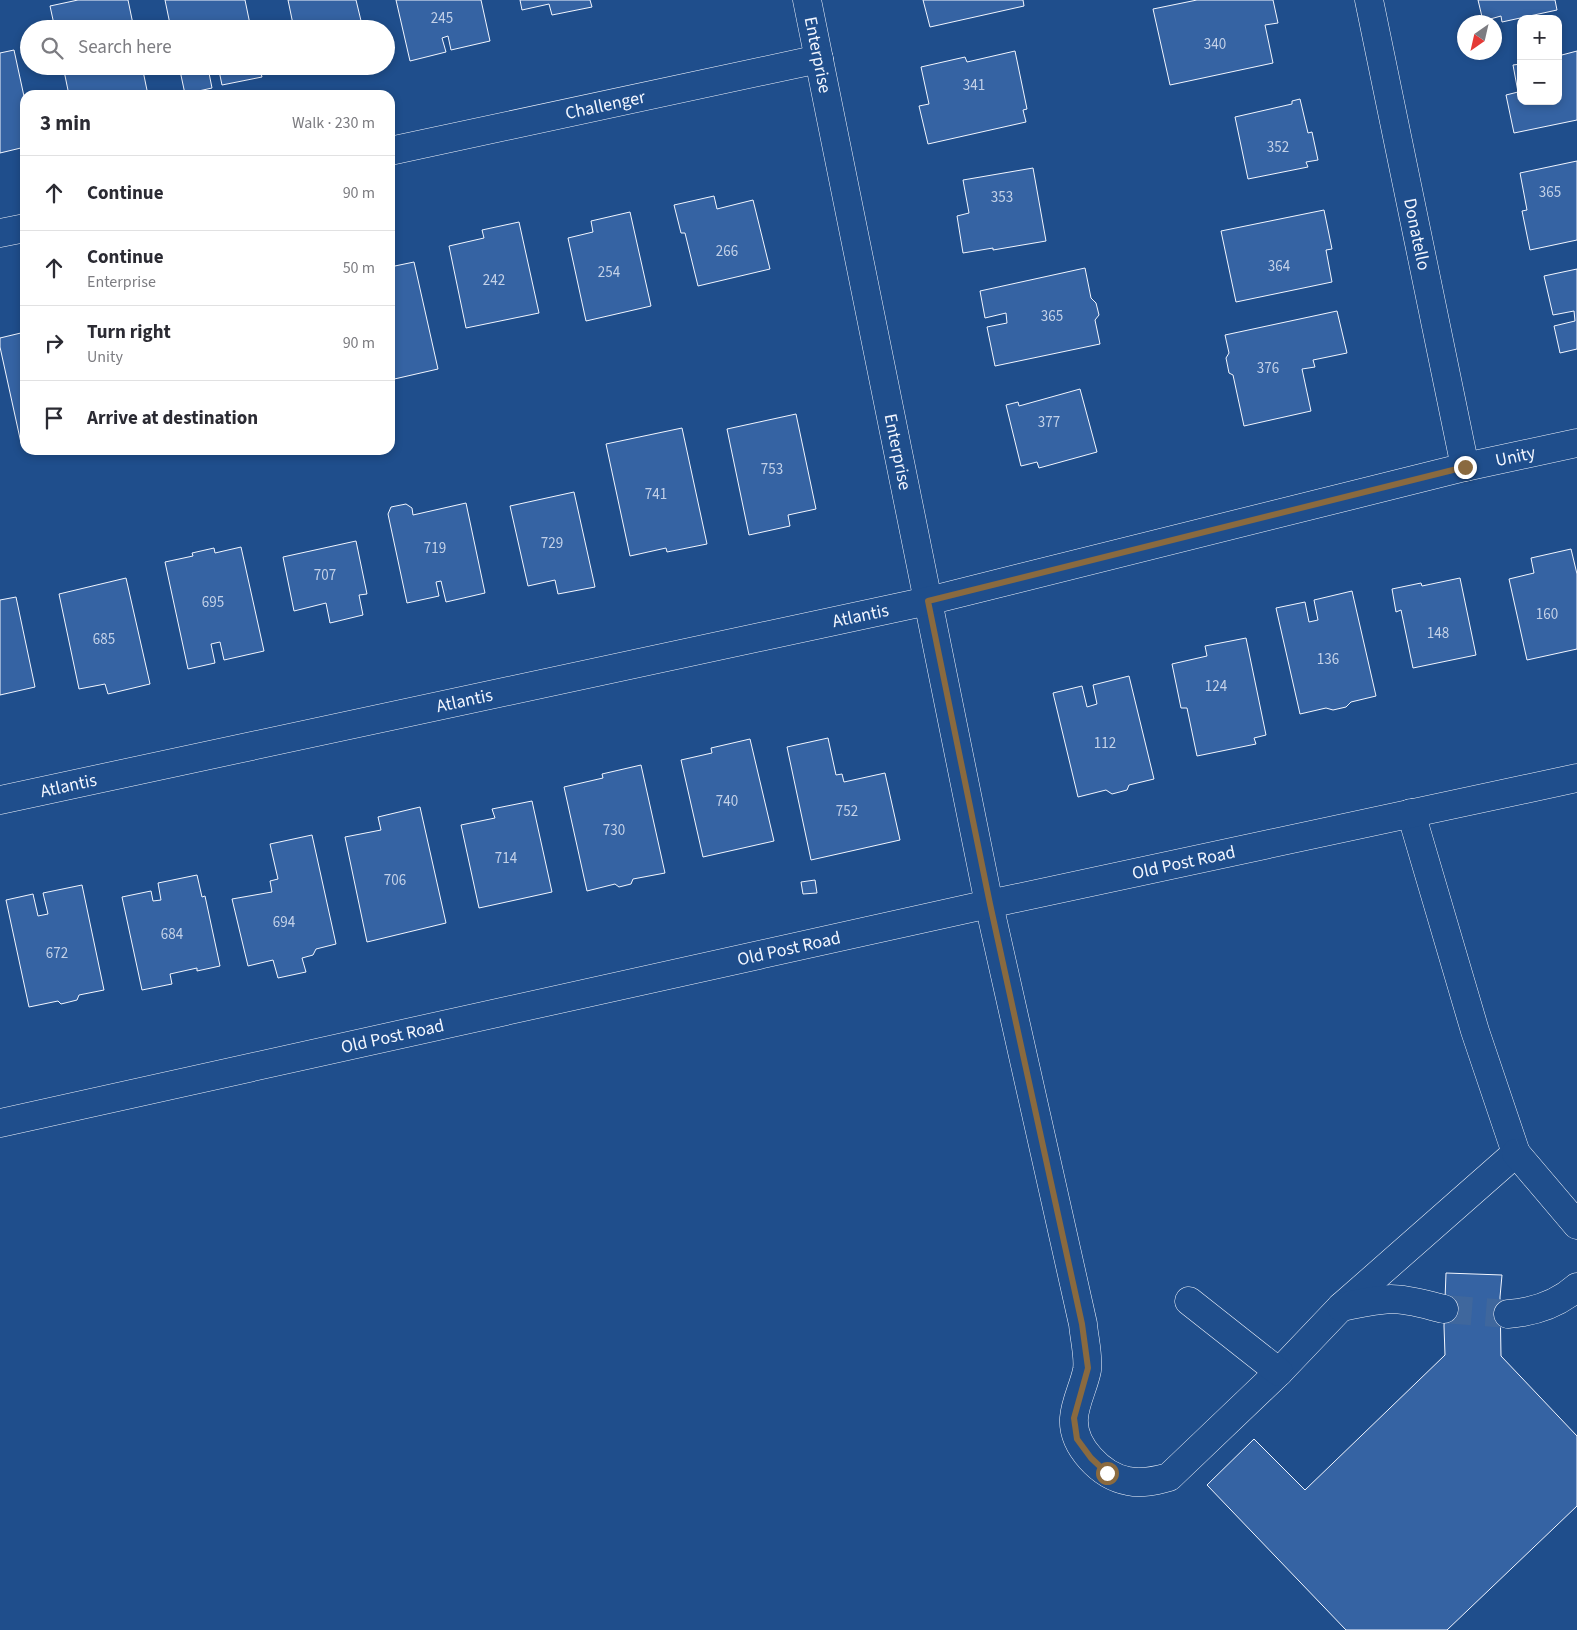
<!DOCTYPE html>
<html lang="en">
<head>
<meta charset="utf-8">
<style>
	:root { --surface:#fff; --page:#f7f7f7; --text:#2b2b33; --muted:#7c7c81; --line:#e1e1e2 }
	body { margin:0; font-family:"Source Sans 3",sans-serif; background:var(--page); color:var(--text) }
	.controls { position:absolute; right:15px; top:15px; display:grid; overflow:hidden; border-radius:10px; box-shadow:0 2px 8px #0003 }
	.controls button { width:45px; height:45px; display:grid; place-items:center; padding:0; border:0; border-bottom:1px solid var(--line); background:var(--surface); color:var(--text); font:25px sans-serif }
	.compass { position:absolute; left:1457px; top:15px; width:45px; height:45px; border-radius:50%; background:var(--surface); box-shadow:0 2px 8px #0003; rotate:214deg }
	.stop { position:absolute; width:15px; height:15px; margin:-11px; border:4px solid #8a6a3f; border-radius:50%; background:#fff }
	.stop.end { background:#8a6a3f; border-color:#fff; box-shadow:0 1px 5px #0008 }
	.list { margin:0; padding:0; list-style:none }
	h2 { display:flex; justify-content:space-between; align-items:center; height:65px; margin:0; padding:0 20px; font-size:21px }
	h2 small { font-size:16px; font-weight:400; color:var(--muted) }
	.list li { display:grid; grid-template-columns:32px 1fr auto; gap:15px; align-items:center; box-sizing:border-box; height:75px; padding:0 20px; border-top:1px solid var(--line) }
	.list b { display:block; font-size:19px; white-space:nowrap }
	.list p { margin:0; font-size:16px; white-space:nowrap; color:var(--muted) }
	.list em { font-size:16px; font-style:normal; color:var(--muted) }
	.icon { flex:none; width:28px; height:28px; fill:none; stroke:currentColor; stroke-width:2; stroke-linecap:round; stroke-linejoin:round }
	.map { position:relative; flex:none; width:1577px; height:1630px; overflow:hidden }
	.search { position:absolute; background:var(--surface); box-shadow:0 2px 8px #0003; left:20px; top:20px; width:375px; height:55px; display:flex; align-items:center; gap:12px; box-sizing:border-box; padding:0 18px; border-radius:28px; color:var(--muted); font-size:19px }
	.panel { position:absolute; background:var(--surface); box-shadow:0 2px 8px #0003; left:20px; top:90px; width:375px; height:365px; border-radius:15px }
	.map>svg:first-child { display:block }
</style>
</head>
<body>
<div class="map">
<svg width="1577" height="1630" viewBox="0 0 1577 1630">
	<rect width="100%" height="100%" fill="#1f4e8c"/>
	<!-- building -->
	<g fill="#3563a3" stroke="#f2f6ff">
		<polygon points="78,0 128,0 134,29 55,29 50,6"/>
		<polygon points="165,0 245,0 251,29 171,29"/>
		<polygon points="288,0 356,0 363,29 294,29"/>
		<polygon points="396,0 481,0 490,41 451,50 448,36 442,38 446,52 410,61"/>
		<polygon points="520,0 590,0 592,7 552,15 549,4 522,10"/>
		<polygon points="923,0 1023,0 1024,6 930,27"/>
		<polygon points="1197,0 1273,0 1278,23 1265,25 1273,63 1170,85 1153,9"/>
		<polygon points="1478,0 1555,0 1557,10 1502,22 1501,16 1483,21"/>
		<polygon points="14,50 25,101 25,147 0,153 0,53"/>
		<polygon points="1015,51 1027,109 1023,110 1026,122 928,144 919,106 929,104 921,67 965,57 967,62"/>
		<polygon points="1577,51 1577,120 1514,133 1506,95 1518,92 1513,65 1521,64 1521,101 1558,101 1558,56"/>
		<polygon points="63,66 142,66 148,95 69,95"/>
		<polygon points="179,66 216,66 208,68 212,88 185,94"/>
		<polygon points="218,66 259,66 262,77 222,85"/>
		<polygon points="1300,99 1308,133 1312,132 1318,160 1306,162 1308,167 1248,179 1235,117 1292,104 1292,101"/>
		<polygon points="1577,161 1577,240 1530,250 1522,211 1527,210 1520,173"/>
		<polygon points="1033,168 1046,241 993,250 993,248 963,253 957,216 969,213 963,180"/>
		<polygon points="714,196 717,209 753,200 770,269 698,286 685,233 681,233 674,205"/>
		<polygon points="1324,210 1332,249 1326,250 1332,282 1236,302 1221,231"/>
		<polygon points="630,212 651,306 586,321 568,238 593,232 591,221"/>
		<polygon points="519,222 539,313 466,328 449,246 484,238 482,230"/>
		<polygon points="414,262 438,369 390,380 390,267"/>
		<polygon points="1085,268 1091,298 1096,303 1099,315 1095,320 1100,344 995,366 987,327 1007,323 1006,313 985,318 980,291"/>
		<polygon points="1577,269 1577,349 1560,353 1554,326 1575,321 1574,311 1553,315 1544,276"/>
		<polygon points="1337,311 1347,353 1313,360 1315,367 1302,369 1311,411 1244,426 1233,375 1229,373 1226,358 1229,353 1225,335"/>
		<polygon points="25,332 25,442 21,443 0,347 0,338"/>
		<polygon points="1080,389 1097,452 1039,468 1037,462 1021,466 1006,405 1018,402 1019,406"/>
		<polygon points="796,414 816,509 788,515 790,526 749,535 727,429"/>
		<polygon points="682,428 707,544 667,552 666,548 630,556 606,444"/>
		<polygon points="574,492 595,587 558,594 555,580 528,586 510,506"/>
		<polygon points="466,503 485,593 446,602 441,581 436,582 439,596 407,603 388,514 391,507 406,504 412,508 413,515"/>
		<polygon points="356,541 367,594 359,595 363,615 330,623 326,603 294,611 283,557"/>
		<polygon points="241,547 264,651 224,660 220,642 211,644 215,663 188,669 165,562 193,556 192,553 214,548 215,553"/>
		<polygon points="1571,549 1577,574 1577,649 1527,660 1509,579 1534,573 1531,558"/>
		<polygon points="126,578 150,684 108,694 105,684 79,689 59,594"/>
		<polygon points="1460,578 1476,655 1413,668 1401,610 1396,612 1392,589 1421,583 1422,586"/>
		<polygon points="1352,591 1376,696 1351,702 1346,707 1333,710 1326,708 1300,714 1276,608 1305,602 1309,622 1318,620 1314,600"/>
		<polygon points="16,597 35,687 0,695 0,600"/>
		<polygon points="1246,638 1266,735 1254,738 1256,744 1197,756 1187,708 1181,708 1172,664 1207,656 1205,646"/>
		<polygon points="1129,676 1154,779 1129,785 1127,790 1112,794 1106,790 1078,797 1053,693 1082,686 1087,707 1097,704 1093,685"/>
		<polygon points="828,738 836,775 842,774 844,782 885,773 900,840 811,860 787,747"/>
		<polygon points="750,739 774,841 703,857 681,760 712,753 711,748"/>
		<polygon points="641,765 665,873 633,879 631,884 619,887 615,884 587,891 564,787 603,778 602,774"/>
		<polygon points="532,801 552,892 479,908 461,825 495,818 492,809"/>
		<polygon points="420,807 446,923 367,942 345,837 381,830 378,817"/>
		<polygon points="312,835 336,944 316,949 313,955 302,958 306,972 278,978 273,960 248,966 232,899 272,892 270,881 278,879 270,844"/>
		<polygon points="197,875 202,897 205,896 220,966 197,971 197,968 170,974 172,984 142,990 122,897 151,891 153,901 161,900 158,883"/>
		<polygon points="815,880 817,893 803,894 801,882"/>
		<polygon points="82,885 104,990 79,995 77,1000 61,1004 58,1001 29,1007 6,900 33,894 38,916 48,914 43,893"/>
		<polygon points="1446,1273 1502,1275 1500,1297 1501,1356 1577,1436 1577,1506 1447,1630 1346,1630 1207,1485 1254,1439 1305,1490 1445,1355 1444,1326"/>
	</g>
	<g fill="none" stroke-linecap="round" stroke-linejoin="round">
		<!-- minor-tunnel -->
		<polyline stroke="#3f679d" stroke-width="28" stroke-dasharray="28 14" stroke-linecap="butt" points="1444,1309 1508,1314"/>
		<!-- minor casing -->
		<g stroke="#f2f6ff" stroke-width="29">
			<g id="minor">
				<path id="s1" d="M807,0L989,904L1083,1324C1084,1337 1089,1357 1087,1370C1084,1386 1075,1402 1074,1418C1072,1446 1101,1476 1128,1481C1142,1484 1155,1481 1169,1477L1279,1372L1341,1307L1516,1153L1475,1031L1411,813"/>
				<path id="s2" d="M1369,0L1465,467"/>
				<path id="s3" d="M390,151L819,59"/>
				<polyline points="0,233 25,228"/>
				<path id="s4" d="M0,800L928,601L1465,467L1577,443"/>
				<path id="s5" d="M0,1123L989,904L1577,778"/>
				<polyline points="1516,1153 1577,1225"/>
				<polyline points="1189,1301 1279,1372"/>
				<path d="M1341,1307C1357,1304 1374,1300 1391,1299C1409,1299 1427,1305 1444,1309"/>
				<path d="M1508,1314C1534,1312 1557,1305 1577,1287"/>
			</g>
		</g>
		<!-- minor -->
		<use href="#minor" stroke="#1f4e8c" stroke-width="28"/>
	</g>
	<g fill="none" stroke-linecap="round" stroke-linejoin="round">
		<!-- route -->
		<polyline stroke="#8a6a3f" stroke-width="6" points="1107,1473 1091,1458 1077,1439 1074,1418 1088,1368 1082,1324 990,904 928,601 1465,467"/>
	</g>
	<g text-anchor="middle" stroke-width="4" stroke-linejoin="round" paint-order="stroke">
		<!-- number labels -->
		<g font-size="15" fill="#c3d1e8">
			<text x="442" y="23">245</text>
			<text x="1215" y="49">340</text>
			<text x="974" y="90">341</text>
			<text x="1278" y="152">352</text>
			<text x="1550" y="197">365</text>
			<text x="1002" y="202">353</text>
			<text x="727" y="256">266</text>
			<text x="1279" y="271">364</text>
			<text x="609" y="277">254</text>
			<text x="494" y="285">242</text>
			<text x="1052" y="321">365</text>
			<text x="1268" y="373">376</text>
			<text x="1049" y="427">377</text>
			<text x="772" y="474">753</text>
			<text x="656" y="499">741</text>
			<text x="552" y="548">729</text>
			<text x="435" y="553">719</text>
			<text x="325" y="580">707</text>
			<text x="213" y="607">695</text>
			<text x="1547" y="619">160</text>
			<text x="1438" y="638">148</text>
			<text x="104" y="644">685</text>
			<text x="1328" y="664">136</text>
			<text x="1216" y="691">124</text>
			<text x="1105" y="748">112</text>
			<text x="727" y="806">740</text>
			<text x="847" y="816">752</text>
			<text x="614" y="835">730</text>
			<text x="506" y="863">714</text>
			<text x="395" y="885">706</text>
			<text x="284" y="927">694</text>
			<text x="172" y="939">684</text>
			<text x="57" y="958">672</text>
		</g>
		<!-- street labels -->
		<g font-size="18" fill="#f2f6ff" stroke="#1f4e8c">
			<text dy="6" stroke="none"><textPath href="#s1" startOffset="56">Enterprise</textPath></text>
			<text dy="6" stroke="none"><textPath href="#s3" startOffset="220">Challenger</textPath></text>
			<text dy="6" stroke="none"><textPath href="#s2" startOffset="239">Donatello</textPath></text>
			<text dy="6" stroke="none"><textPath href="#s1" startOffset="461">Enterprise</textPath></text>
			<text dy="6" stroke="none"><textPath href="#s4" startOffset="1554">Unity</textPath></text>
			<text dy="6" stroke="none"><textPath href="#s4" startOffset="880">Atlantis</textPath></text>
			<text dy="6" stroke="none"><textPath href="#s4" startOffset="475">Atlantis</textPath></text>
			<text dy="6" stroke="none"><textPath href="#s4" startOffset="70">Atlantis</textPath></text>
			<text dy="6" stroke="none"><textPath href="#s5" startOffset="1212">Old Post Road</textPath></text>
			<text dy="6" stroke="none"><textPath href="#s5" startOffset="808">Old Post Road</textPath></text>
			<text dy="6" stroke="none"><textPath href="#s5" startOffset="402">Old Post Road</textPath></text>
		</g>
	</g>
</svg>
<div class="controls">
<button>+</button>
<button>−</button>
</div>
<svg class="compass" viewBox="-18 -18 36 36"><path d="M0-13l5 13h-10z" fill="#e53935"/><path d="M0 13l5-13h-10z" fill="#7c7c81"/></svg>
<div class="stop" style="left:1107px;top:1473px"></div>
<div class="stop end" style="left:1465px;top:467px"></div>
<div class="search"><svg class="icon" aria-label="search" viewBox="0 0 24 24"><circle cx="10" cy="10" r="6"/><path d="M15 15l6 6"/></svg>Search here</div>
<section class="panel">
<h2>3 min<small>Walk · 230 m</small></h2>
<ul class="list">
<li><svg class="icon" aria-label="ahead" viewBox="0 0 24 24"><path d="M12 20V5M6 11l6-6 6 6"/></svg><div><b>Continue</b></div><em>90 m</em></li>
<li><svg class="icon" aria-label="ahead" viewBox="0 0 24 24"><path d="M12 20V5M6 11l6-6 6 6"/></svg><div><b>Continue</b><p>Enterprise</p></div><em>50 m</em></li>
<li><svg class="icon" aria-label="right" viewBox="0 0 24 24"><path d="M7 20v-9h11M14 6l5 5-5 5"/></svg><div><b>Turn right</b><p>Unity</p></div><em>90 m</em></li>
<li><svg class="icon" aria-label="arrive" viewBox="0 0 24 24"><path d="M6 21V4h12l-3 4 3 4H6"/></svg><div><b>Arrive at destination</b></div></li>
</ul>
</section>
</div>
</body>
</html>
